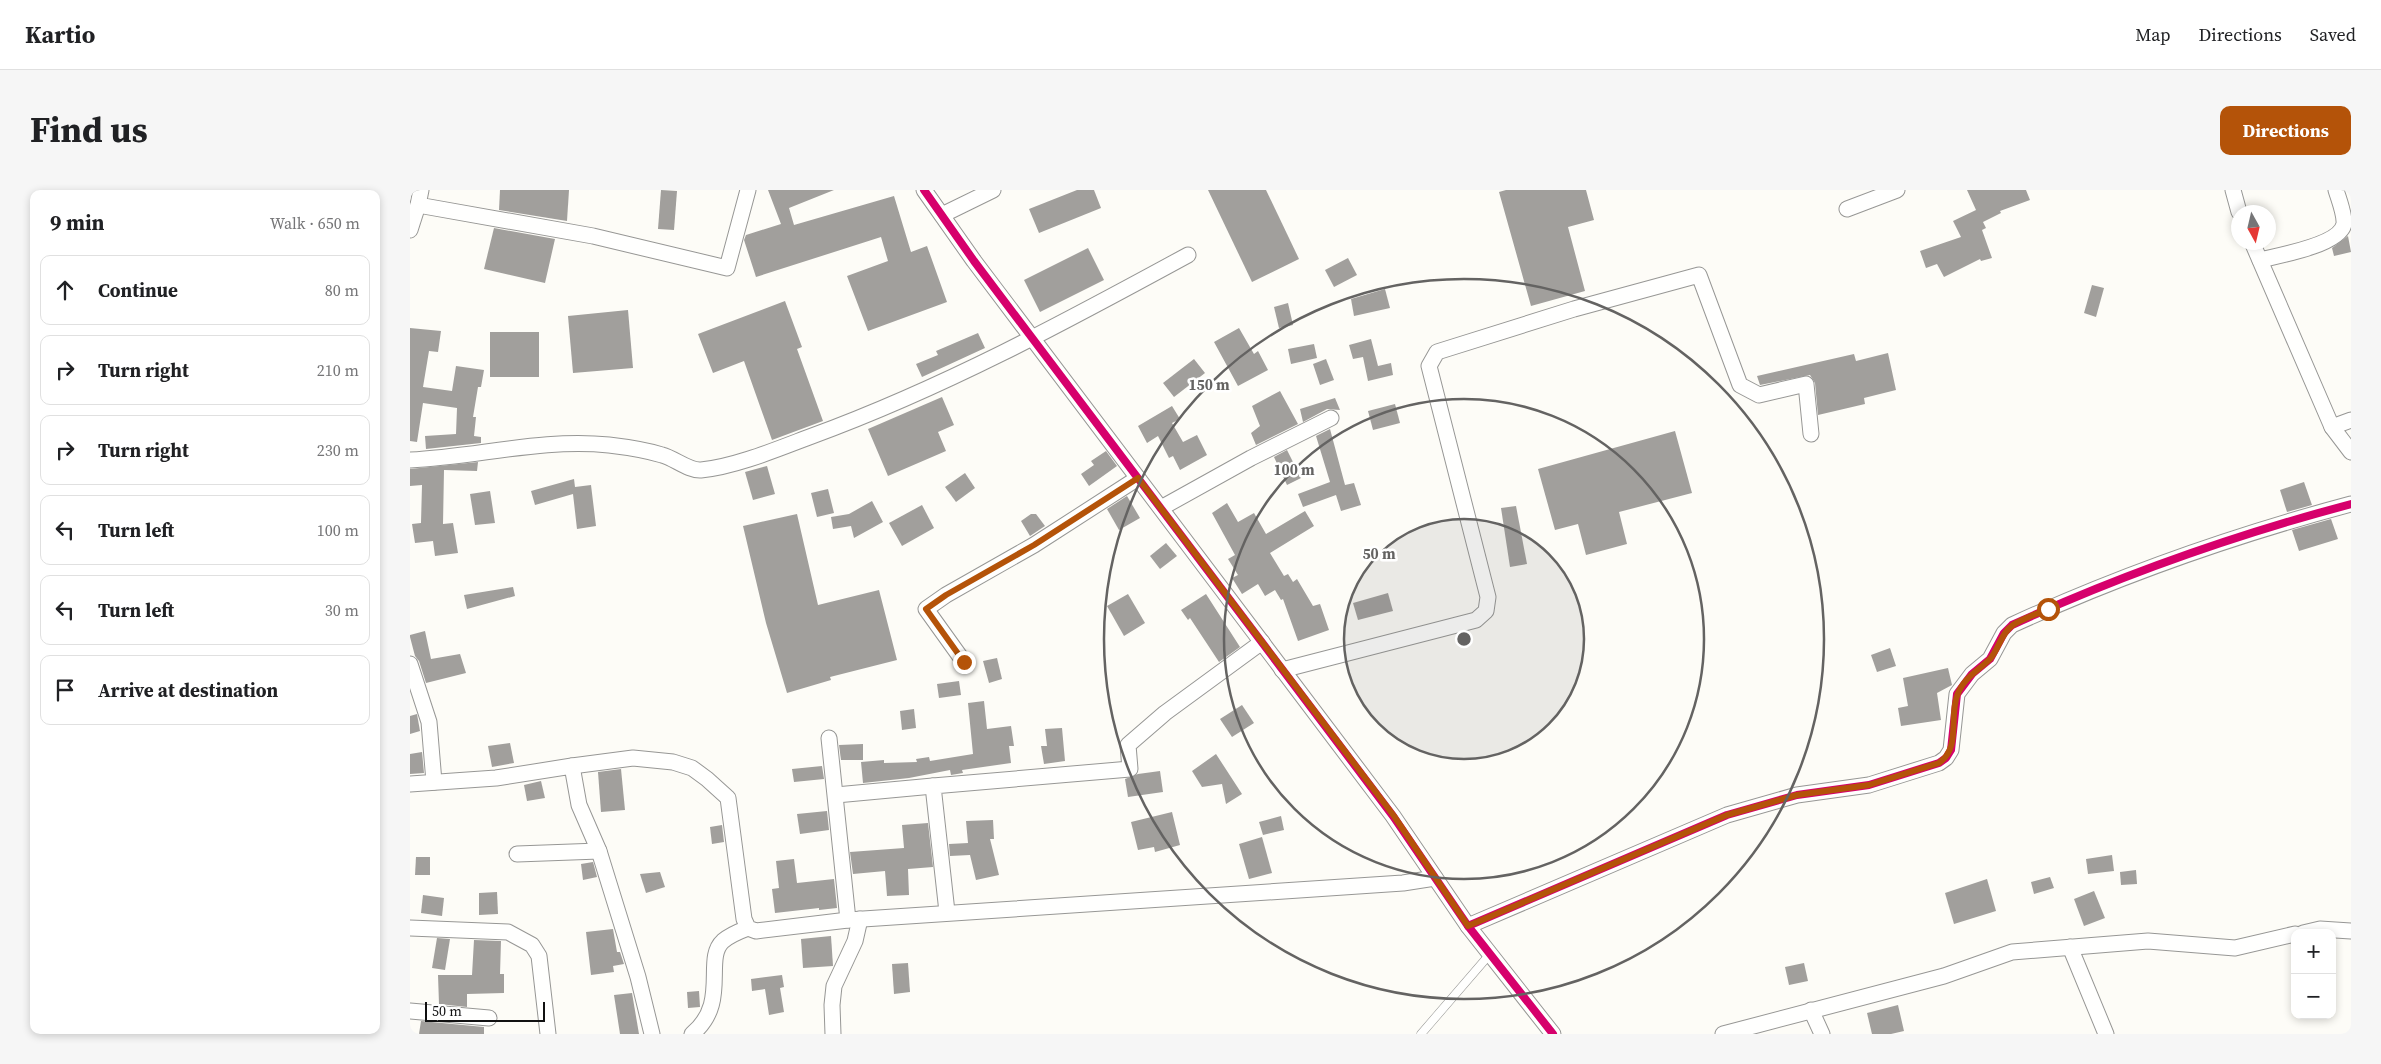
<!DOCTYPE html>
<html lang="en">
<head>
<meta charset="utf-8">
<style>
	:root { --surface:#fff; --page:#f6f6f6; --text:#202124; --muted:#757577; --line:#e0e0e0; --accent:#b45309 }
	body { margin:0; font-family:"Source Serif 4",serif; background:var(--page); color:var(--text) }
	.controls { position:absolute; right:15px; bottom:15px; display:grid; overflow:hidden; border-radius:10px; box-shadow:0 2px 8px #0003 }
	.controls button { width:45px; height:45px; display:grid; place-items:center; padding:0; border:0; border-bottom:1px solid var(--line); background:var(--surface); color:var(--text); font:25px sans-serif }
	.compass { position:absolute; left:1821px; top:15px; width:45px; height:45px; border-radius:50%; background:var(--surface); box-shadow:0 2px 8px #0003; rotate:172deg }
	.scale { position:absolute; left:15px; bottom:12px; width:120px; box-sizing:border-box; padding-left:5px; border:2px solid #111; border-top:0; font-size:14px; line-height:18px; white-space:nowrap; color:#111; -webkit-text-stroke:4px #fff; paint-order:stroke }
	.stop { position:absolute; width:15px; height:15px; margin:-11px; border:4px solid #b45309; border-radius:50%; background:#fff }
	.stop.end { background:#b45309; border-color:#fff; box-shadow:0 1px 5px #0008 }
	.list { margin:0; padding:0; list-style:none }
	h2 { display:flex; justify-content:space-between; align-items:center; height:65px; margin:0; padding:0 20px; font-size:21px }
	h2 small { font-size:16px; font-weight:400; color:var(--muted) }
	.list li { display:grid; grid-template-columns:32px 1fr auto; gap:15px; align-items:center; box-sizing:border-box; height:70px; margin:0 10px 10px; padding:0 10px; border:1px solid var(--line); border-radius:10px }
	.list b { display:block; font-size:19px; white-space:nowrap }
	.list em { font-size:16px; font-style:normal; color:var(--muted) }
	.icon { flex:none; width:28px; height:28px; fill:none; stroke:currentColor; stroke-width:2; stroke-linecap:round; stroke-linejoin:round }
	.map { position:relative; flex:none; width:1941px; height:844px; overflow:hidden; border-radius:10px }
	header { display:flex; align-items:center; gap:30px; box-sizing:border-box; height:70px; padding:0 25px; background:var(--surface); border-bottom:1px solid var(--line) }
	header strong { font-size:24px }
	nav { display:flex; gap:28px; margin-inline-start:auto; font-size:18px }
	.intro { display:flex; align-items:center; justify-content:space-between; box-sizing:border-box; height:120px; padding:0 30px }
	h1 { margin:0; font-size:35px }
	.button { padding:12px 22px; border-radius:10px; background:var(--accent); color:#fff; font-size:18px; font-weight:700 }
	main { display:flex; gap:30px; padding:0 30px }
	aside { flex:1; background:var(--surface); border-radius:10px; box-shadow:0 2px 8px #0003 }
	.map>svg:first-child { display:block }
</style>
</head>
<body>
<header>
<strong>Kartio</strong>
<nav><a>Map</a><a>Directions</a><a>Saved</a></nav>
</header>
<div class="intro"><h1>Find us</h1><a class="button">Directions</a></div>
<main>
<aside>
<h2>9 min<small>Walk · 650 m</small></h2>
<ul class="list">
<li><svg class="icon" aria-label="ahead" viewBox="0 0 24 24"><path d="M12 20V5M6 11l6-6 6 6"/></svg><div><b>Continue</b></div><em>80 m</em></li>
<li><svg class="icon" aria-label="right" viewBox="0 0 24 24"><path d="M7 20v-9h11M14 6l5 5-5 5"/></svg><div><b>Turn right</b></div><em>210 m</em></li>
<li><svg class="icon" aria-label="right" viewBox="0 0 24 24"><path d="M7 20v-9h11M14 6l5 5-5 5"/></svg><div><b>Turn right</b></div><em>230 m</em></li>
<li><svg class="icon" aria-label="left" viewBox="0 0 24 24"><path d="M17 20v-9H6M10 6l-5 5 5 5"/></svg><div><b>Turn left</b></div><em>100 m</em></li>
<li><svg class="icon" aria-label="left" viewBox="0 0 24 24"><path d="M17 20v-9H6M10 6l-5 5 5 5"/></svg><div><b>Turn left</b></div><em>30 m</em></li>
<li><svg class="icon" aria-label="arrive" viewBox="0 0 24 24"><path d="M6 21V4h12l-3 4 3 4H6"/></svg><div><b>Arrive at destination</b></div></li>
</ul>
</aside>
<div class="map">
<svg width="1941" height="844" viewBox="0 0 1941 844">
	<rect width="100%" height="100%" fill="#fdfcf7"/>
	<!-- building -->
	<g fill="#a19f9c">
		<polygon points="90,0 159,0 157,31 89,20"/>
		<polygon points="251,0 267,1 264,40 248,39"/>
		<polygon points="358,0 424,0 379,18 384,35 484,6 501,62 517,56 537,112 458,141 437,86 478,71 471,47 346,87 334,50 336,45 371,34"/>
		<polygon points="667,0 684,0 691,18 629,43 619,19"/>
		<polygon points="798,0 856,0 889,69 842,92"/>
		<polygon points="1096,0 1176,0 1184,30 1158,37 1175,101 1121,116 1089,2"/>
		<polygon points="1557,0 1616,0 1620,10 1590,21 1591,23 1573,32 1576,38 1572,40 1582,68 1571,71 1570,69 1534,87 1527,74 1516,78 1510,61 1551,47 1543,31 1566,20"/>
		<polygon points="84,38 145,49 135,93 74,79"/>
		<polygon points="1938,46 1941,62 1924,66 1922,58"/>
		<polygon points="678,58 694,90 630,122 614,90"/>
		<polygon points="938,68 947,85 924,97 915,80"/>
		<polygon points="1682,95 1694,98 1686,127 1674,123"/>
		<polygon points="975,99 980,118 944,126 941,109"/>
		<polygon points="375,111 392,157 387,159 413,231 362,250 334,171 303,183 288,144"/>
		<polygon points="878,113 883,135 869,138 864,117"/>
		<polygon points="218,120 223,178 163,183 158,126"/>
		<polygon points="0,138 31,141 28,162 19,161 13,197 42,201 46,176 74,180 71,197 68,197 63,227 66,227 64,246 71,247 71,253 16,259 15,246 46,244 47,218 13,213 7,252 0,251"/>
		<polygon points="829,138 844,164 848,161 858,180 828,196 804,152"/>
		<rect x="80" y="142" width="49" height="45"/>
		<polygon points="568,143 575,158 512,187 506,174 528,165 526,161"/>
		<polygon points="961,149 968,176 981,173 983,185 958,191 953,167 943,169 939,155"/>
		<polygon points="904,154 907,168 881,174 878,159"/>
		<polygon points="1478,163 1486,200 1454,208 1455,214 1408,225 1405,193 1400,185 1350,195 1347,186 1444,164 1446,171"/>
		<polygon points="784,169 795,183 764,207 753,193"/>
		<polygon points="916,169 924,190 910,195 903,174"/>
		<polygon points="870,201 888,234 846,255 841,243 850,236 842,216"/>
		<polygon points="532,207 544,235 528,242 536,261 478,286 458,239"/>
		<polygon points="925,208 930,220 917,219 893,232 890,219"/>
		<polygon points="985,214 990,233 963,240 958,221"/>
		<polygon points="762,216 770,229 762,233 773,252 787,245 797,265 770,280 763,266 759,268 748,246 737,253 728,236"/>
		<polygon points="920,239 935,295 944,293 951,315 931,321 926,305 893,317 888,304 920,292 906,246"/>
		<polygon points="1265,241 1282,303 1209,322 1217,354 1176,365 1168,334 1145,340 1128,279"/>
		<polygon points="877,260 891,288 877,295 864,267"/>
		<polygon points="696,261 707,276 679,296 671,284 684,275 681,271"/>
		<polygon points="68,272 67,281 34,280 33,334 43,333 48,363 25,366 23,351 5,353 2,334 11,333 12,295 0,296 0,279"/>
		<polygon points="357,276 365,304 343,310 335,282"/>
		<polygon points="555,283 565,298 546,312 535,297"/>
		<polygon points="164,289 165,297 181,295 186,336 167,339 163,304 125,315 121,301"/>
		<polygon points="1894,292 1902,315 1877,322 1870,300"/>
		<polygon points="418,299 424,323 407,327 401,303"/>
		<polygon points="80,301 85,333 65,335 60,304"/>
		<polygon points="717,306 730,328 709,340 697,319"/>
		<polygon points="462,311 473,332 444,348 441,336 423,339 421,327 439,324"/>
		<polygon points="817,313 828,332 844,323 856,344 895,321 904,336 860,363 874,386 878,384 883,392 887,389 903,416 910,414 919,440 888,451 873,409 871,410 865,400 855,406 848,394 832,404 822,388 828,385 818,369 825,365 802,323"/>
		<polygon points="512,315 524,338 492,356 479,333"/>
		<polygon points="1106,316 1117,374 1100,377 1091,318"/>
		<polygon points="387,324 408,415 469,400 487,470 420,487 421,490 377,503 356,433 333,336"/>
		<polygon points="621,324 626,324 635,336 620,346 611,331"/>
		<polygon points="1921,329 1928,349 1889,361 1882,340"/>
		<polygon points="756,353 767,366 750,379 740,366"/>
		<polygon points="103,397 105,406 57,419 54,405"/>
		<polygon points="978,403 983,421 948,430 943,413"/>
		<polygon points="718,404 735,433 714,446 697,416"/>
		<polygon points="796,404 830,457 809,472 780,428 778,430 771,420"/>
		<polygon points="15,441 21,469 50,464 56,483 16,493 9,471 5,466 0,447 0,445"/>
		<polygon points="1480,458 1486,476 1467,482 1461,465"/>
		<polygon points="587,468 592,489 579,493 573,471"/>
		<polygon points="1538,478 1542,495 1527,503 1531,530 1491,536 1488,518 1498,516 1493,488"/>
		<polygon points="549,491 551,505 529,508 527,494"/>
		<polygon points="574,511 577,539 601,536 604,556 599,556 601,573 552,580 553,583 541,585 540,580 499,588 453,593 451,572 474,570 474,573 507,572 506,569 519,567 520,571 563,564 558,513"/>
		<polygon points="832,515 844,533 822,547 810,529"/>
		<polygon points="504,519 506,538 492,540 490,521"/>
		<polygon points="7,524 10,541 0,544 0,526"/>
		<polygon points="652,538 655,571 634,574 631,556 637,556 635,539"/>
		<polygon points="100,553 104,573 82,577 78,556"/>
		<polygon points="453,554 453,570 431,570 429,555"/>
		<polygon points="12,562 14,583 0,584 0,564"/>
		<polygon points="806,564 832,604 816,614 812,594 792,597 782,581"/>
		<polygon points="412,576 414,589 384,592 382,579"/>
		<polygon points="211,579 215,620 191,622 188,582"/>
		<polygon points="750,581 753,602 718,607 715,589 728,584"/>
		<polygon points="131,591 135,608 117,611 114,595"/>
		<polygon points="417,621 419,640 390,644 387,624"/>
		<polygon points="762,622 770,655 745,662 744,657 728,660 721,632"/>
		<polygon points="871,626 874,640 853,645 849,632"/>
		<polygon points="583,630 584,649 580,649 589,685 566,690 560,665 540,666 539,654 558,653 556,631"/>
		<polygon points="518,633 523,677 498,679 499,705 477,706 475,681 443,684 440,662 494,658 492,635"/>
		<polygon points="312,635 314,652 302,654 300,637"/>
		<polygon points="852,647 862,683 839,689 829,654"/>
		<polygon points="1702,665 1704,681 1678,684 1676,669"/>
		<polygon points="6,667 20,667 20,685 5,685"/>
		<polygon points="384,669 387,693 424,689 427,718 409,720 409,718 365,723 362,699 369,698 366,671"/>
		<polygon points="183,672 187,687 173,690 171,674"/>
		<polygon points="1726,680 1727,694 1711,695 1710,682"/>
		<polygon points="250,682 255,697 236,703 230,684"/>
		<polygon points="1640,687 1644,698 1624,704 1621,692"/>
		<polygon points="1577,689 1586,721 1544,734 1535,703"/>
		<polygon points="1684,701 1695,728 1674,736 1664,709"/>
		<polygon points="87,702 88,724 69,725 69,703"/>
		<polygon points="13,705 34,708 32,726 11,723"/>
		<polygon points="203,739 207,762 210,762 214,774 203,776 204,782 181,785 176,742"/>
		<polygon points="421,746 423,776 393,778 391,749"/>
		<polygon points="27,748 40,749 35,780 22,778"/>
		<polygon points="64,750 91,751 90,784 94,784 94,803 57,804 57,817 29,814 28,785 62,785"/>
		<polygon points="498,773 500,802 484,804 482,774"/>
		<polygon points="1394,773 1398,791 1379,795 1375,777"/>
		<polygon points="372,785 374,797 370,798 374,822 359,825 355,799 342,801 341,789"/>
		<polygon points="289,801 290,817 278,818 277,802"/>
		<polygon points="222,803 229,844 210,844 204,805"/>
		<polygon points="1488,815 1494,841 1481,844 1462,844 1457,823"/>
		<polygon points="11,831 74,837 74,844 9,844"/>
	</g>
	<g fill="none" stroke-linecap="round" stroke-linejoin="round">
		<!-- service casing -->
		<g stroke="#979795" stroke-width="9">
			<polyline id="service" points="1011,844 1080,764"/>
		</g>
		<!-- minor casing -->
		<g stroke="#979795" stroke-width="17">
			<g id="minor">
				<polyline points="11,0 8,15 183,46 317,78 338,0"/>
				<polyline points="514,0 564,71 983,626 1058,736 1143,844"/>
				<polyline points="1823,0 1829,22"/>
				<polyline points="1437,19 1487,0"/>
				<polyline points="532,25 583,0"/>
				<polyline points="0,40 8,15"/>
				<polyline points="1842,52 1922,237 1941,262"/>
				<path d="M1850,70C1867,66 1930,55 1934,34C1935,25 1929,10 1926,0"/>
				<polyline points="1922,237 1941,230"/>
				<path d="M0,270C67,267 132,248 199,255C216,257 236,260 252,265C264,268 279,281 291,280C325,277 370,258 402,246C533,198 655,132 778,65"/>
				<polyline points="751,318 841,268 921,228"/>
				<polyline points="554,472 516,419 536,405 624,355 728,288"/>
				<polyline points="0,474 19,532 24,592"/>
				<polyline points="872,480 1066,430 1076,421 1078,407 1019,176 1027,162 1164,119 1289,85 1330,195 1349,205 1396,194 1401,244"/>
				<polyline points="419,548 438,730"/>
				<polyline points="162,576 223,568 263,572 282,578 297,589 318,608 334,729 338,738 346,741 438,730 993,693 1025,688"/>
				<polyline points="0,594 86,588 162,576 169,615 189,661 228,787 242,844"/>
				<polyline points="426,605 523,596"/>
				<polyline points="107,664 189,661"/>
				<polyline points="537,722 523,596 720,579 718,555 755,523 852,452"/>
				<path d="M1058,736L1317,625L1387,605L1459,595L1529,573L1536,568L1541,560L1547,504L1562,484L1580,469L1594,443L1602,435C1711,385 1825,345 1941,314"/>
				<polyline points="0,738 98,742 122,755 129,766 138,844"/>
				<polyline points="1893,743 1910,739 1941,741"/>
				<polyline points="1660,757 1696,844"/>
				<polyline points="1401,820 1412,844"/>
				<polyline points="0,821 79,828"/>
				<path d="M282,844C320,813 293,769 313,751C320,745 330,741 338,738"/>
				<polyline points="423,844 422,815 424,796 445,751 450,729"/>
				<polyline points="1313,844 1534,786 1602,762 1738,751 1825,758 1885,744"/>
			</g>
		</g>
		<!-- service -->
		<use href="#service" stroke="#fffffe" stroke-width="8"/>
		<!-- minor -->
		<use href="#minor" stroke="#fffffe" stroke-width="15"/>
		<!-- cycleway casing -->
		<g stroke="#fff" stroke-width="11">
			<g id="cycleway">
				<polyline points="514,0 564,71 983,626 1058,736 1143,844"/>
				<path d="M1058,736L1317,625L1387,605L1459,595L1529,573L1536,568L1541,560L1547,504L1562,484L1580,469L1594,443L1602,435C1711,385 1825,345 1941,314"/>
			</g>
		</g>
		<!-- cycleway -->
		<use href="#cycleway" stroke="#d6006c" stroke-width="8"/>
	</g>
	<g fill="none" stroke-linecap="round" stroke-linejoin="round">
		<!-- route -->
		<path stroke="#b45309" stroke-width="6" d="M554,472L516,419L536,405L624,355L728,288L984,626L1058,736L1317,625L1387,605L1459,595L1529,573C1551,558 1539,528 1547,506C1553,488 1568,481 1580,469C1589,459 1591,443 1603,435C1614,428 1627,424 1638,419"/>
	</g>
	<!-- distance rings -->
	<circle cx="1054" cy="449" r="120" fill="#646362" fill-opacity=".12"/>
	<g fill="none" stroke="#646362" stroke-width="2.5">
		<circle cx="1054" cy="449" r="120"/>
		<circle cx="1054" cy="449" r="240"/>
		<circle cx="1054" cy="449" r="360"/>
	</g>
	<circle cx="1054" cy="449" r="8" fill="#646362" stroke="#fff" stroke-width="2.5"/>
	<g font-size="15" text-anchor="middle" font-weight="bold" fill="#646362" stroke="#fff" stroke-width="5" stroke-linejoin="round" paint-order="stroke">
		<text x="799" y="200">150 m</text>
		<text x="884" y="285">100 m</text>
		<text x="969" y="369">50 m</text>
	</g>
</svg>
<div class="controls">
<button>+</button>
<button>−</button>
</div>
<svg class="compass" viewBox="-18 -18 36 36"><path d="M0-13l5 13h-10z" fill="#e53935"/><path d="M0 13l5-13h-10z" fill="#757577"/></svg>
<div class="scale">50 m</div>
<div class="stop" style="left:1638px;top:419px"></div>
<div class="stop end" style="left:554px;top:472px"></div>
</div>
</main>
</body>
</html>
